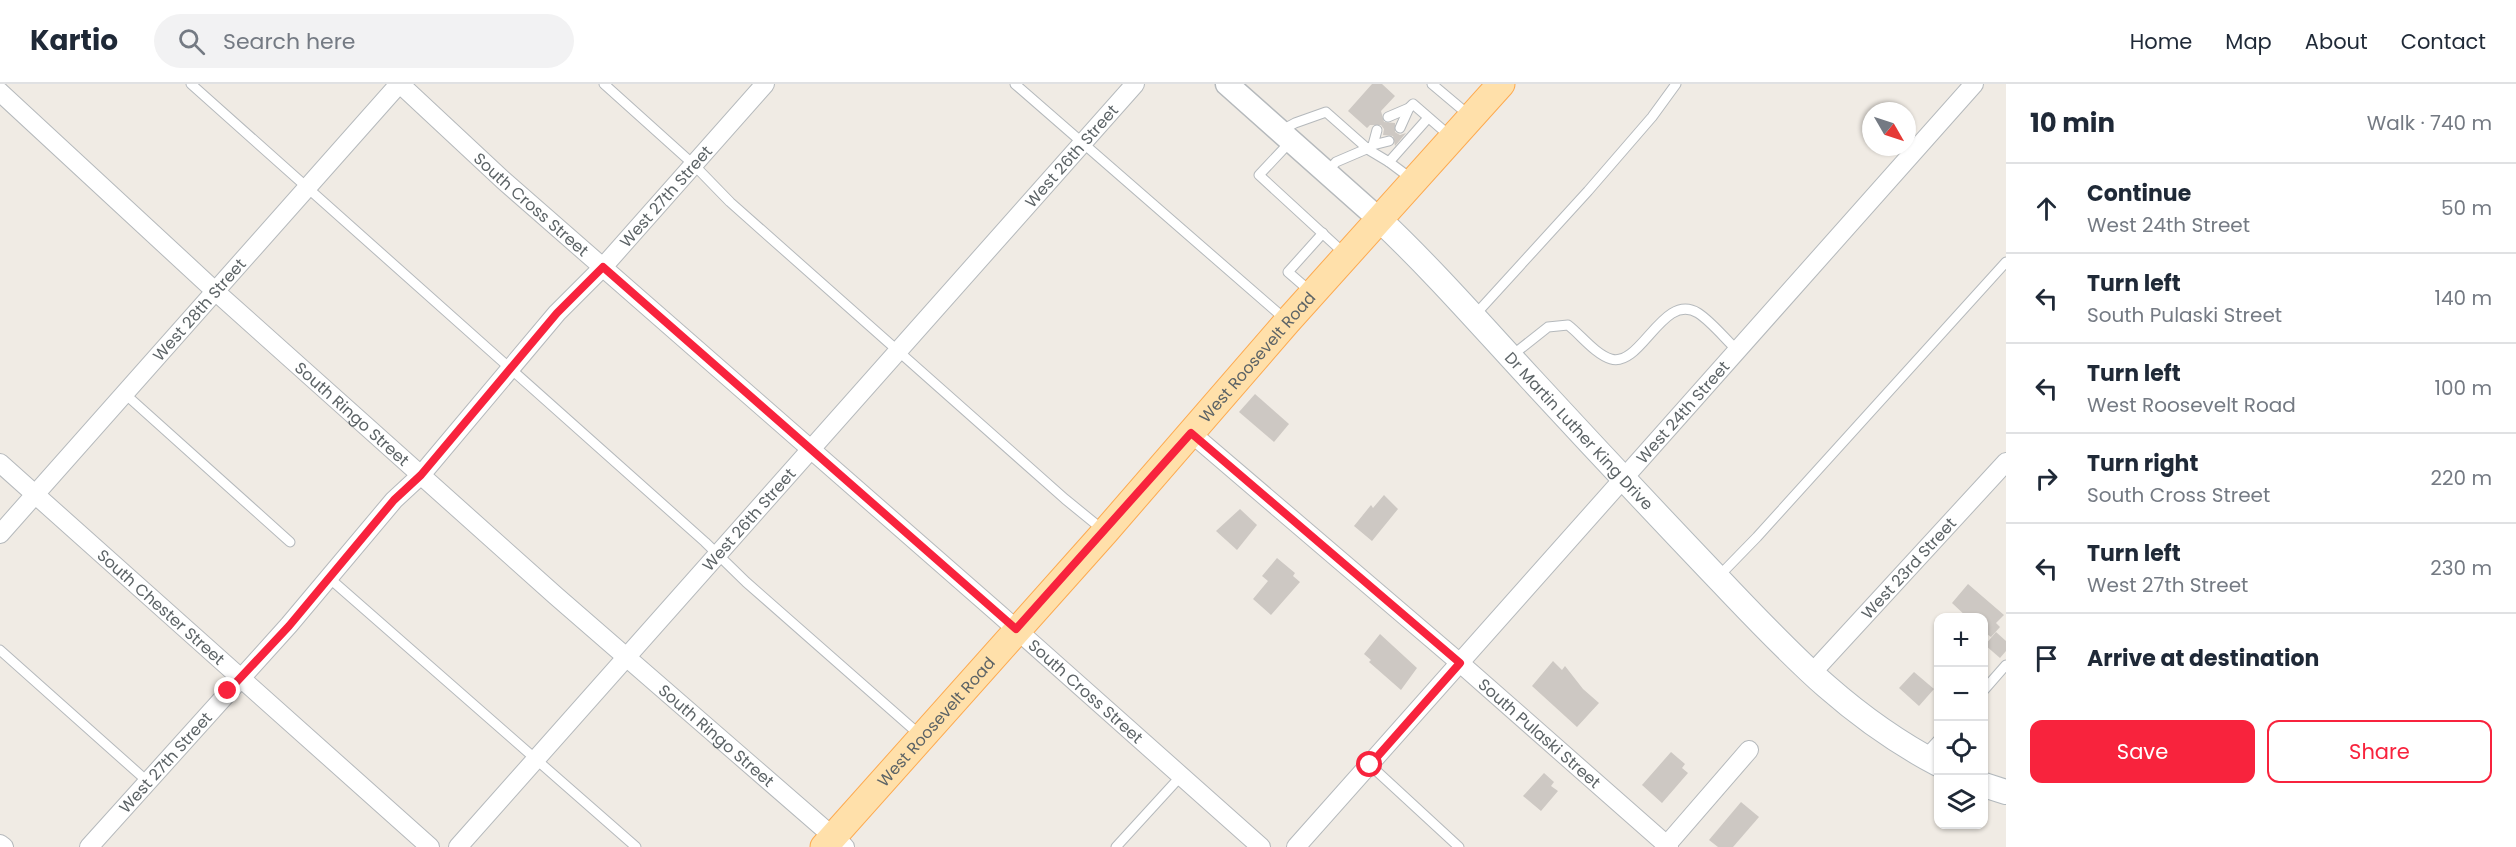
<!DOCTYPE html>
<html lang="en">
<head>
<meta charset="utf-8">
<style>
	:root { --surface:#fff; --page:#f2f2f3; --text:#1f2937; --muted:#747a83; --line:#e0e1e3; --accent:#f8233d }
	body { margin:0; font-family:Poppins,sans-serif; background:var(--page); color:var(--text) }
	.controls { position:absolute; right:18px; bottom:18px; display:grid; overflow:hidden; border-radius:12px; box-shadow:0 2px 4px #0004 }
	.controls button { width:54px; height:54px; display:grid; place-items:center; padding:0; border:0; border-bottom:2px solid var(--line); background:var(--surface); color:var(--text); font:30px sans-serif }
	.compass { position:absolute; left:1862px; top:18px; width:54px; height:54px; border-radius:50%; background:var(--surface); box-shadow:0 2px 4px #0004; rotate:129deg }
	.stop { position:absolute; width:18px; height:18px; margin:-14px; border:4px solid #f8233d; border-radius:50%; background:#fff }
	.stop.end { background:#f8233d; border-color:#fff; box-shadow:0 2px 6px #0008 }
	.list { margin:0; padding:0; list-style:none }
	h2 { display:flex; justify-content:space-between; align-items:center; height:78px; margin:0; padding:0 24px; font-size:26px }
	h2 small { font-size:20px; font-weight:400; color:var(--muted) }
	.list li { display:grid; grid-template-columns:39px 1fr auto; gap:18px; align-items:center; box-sizing:border-box; height:90px; padding:0 24px; border-top:2px solid var(--line) }
	.list b { display:block; font-size:22px; white-space:nowrap }
	.list p { margin:0; font-size:20px; white-space:nowrap; color:var(--muted) }
	.list em { font-size:20px; font-style:normal; color:var(--muted) }
	.actions { display:flex; gap:12px; padding:18px 24px }
	.actions a { flex:1; padding:14px 0; border:2px solid var(--accent); border-radius:12px; text-align:center; font-size:21px; color:var(--accent) }
	.actions .main { background:var(--accent); color:#fff }
	.icon { flex:none; width:33px; height:33px; fill:none; stroke:currentColor; stroke-width:2; stroke-linecap:round; stroke-linejoin:round }
	.map { position:relative; flex:none; width:2006px; height:763px; overflow:hidden }
	header { display:flex; align-items:center; gap:36px; box-sizing:border-box; height:84px; padding:0 30px; background:var(--surface); border-bottom:2px solid var(--line) }
	header strong { font-size:28px }
	nav { display:flex; gap:33px; margin-inline-start:auto; font-size:21px }
	.search { width:420px; height:54px; background:var(--page); display:flex; align-items:center; gap:15px; box-sizing:border-box; padding:0 21px; border-radius:33px; color:var(--muted); font-size:22px }
	main { display:flex }
	aside { flex:1; background:var(--surface) }
	.map>svg:first-child { display:block }
</style>
</head>
<body>
<header>
<strong>Kartio</strong>
<div class="search"><svg class="icon" aria-label="search" viewBox="0 0 24 24"><circle cx="10" cy="10" r="6"/><path d="M15 15l6 6"/></svg>Search here</div>
<nav><a>Home</a><a>Map</a><a>About</a><a>Contact</a></nav>
</header>
<main>
<div class="map">
<svg width="2006" height="763" viewBox="0 0 2006 763">
	<rect width="100%" height="100%" fill="#f0ebe4"/>
	<!-- building -->
	<g fill="#cdc8c3">
		<polygon points="1372,0 1382,0 1395,12 1381,27 1384,38 1395,39 1395,48 1400,51 1406,49 1395,62 1393,52 1383,51 1384,45 1381,41 1370,41 1367,44 1348,27"/>
		<polygon points="1255,310 1289,340 1274,358 1239,328"/>
		<polygon points="1384,411 1398,425 1372,457 1354,442 1371,421 1373,424"/>
		<polygon points="1240,425 1257,441 1237,466 1216,447"/>
		<polygon points="1277,474 1295,489 1293,492 1300,498 1271,531 1253,515 1268,497 1262,492"/>
		<polygon points="1968,500 2004,531 1996,539 2000,543 1991,553 1987,550 1983,554 1983,534 1968,534 1952,519"/>
		<polygon points="1996,548 2006,557 2006,567 2000,574 1985,561"/>
		<polygon points="1380,550 1417,584 1401,606 1369,578 1371,576 1364,570"/>
		<polygon points="1553,577 1562,586 1565,582 1583,605 1599,619 1577,643 1532,602"/>
		<polygon points="1914,588 1934,605 1919,622 1899,604"/>
		<polygon points="1671,668 1685,680 1682,684 1688,689 1662,719 1642,701"/>
		<polygon points="1544,689 1554,698 1551,702 1558,707 1541,727 1523,712"/>
		<polygon points="1741,718 1759,733 1733,763 1718,763 1709,756"/>
	</g>
	<g fill="none" stroke-linecap="round" stroke-linejoin="round">
		<!-- service casing -->
		<g stroke="#b5b9bc" stroke-width="11">
			<g id="service">
				<polyline points="191,0 705,458 746,498 920,651"/>
				<polyline points="604,0 693,80 730,118 1065,415 1103,446"/>
				<polyline points="1015,0 1286,236"/>
				<polyline points="1432,0 1470,32"/>
				<polyline points="1388,33 1409,24 1413,20 1451,53"/>
				<polyline points="1400,44 1409,24"/>
				<polyline points="1377,46 1373,61 1389,57"/>
				<polyline points="1280,47 1295,39 1326,28 1369,66 1389,78 1428,34"/>
				<polyline points="1291,57 1259,91 1345,170"/>
				<polyline points="1389,78 1413,96"/>
				<polyline points="1327,88 1336,78 1371,63"/>
				<polyline points="1311,208 1288,188 1323,149"/>
				<polyline points="1474,232 1588,107 1652,33 1676,0"/>
				<path d="M1510,273L1548,243L1568,241C1581,251 1595,270 1611,275C1641,284 1663,207 1698,229C1712,238 1725,255 1738,267"/>
				<polyline points="124,309 290,458"/>
				<polyline points="1719,492 1757,453 2006,178"/>
				<polyline points="328,493 636,763"/>
				<polyline points="0,566 147,697"/>
				<polyline points="1984,606 2006,581"/>
				<polyline points="1925,670 1938,656"/>
				<polyline points="1370,681 1459,763"/>
				<polyline points="1116,763 1180,693"/>
			</g>
		</g>
		<!-- minor casing -->
		<g stroke="#b5b9bc" stroke-width="20">
			<g id="minor">
				<path id="s1" d="M400,0L503,96L998,529L1261,763"/>
				<path id="s2" d="M0,8L215,207L556,512L845,763"/>
				<path id="s3" d="M1191,349L1460,579L1669,763"/>
				<path id="s4" d="M0,379L430,763"/>
				<path id="s5" d="M0,450L399,0"/>
				<path id="s6" d="M1811,590L2006,378"/>
				<polyline points="0,760 4,763"/>
				<path id="s7" d="M89,763L289,541L394,416L421,391L557,229L603,183L765,0"/>
				<path id="s8" d="M458,763L1135,0"/>
				<path id="s9" d="M1296,763L1974,0"/>
				<polyline points="1665,763 1749,666"/>
			</g>
		</g>
		<!-- tertiary casing -->
		<g stroke="#b5b9bc" stroke-width="25">
			<polyline id="tertiary" points="1227,0 1380,136"/>
		</g>
		<!-- secondary casing -->
		<g stroke="#b3b9bd" stroke-width="26">
			<g id="secondary">
				<path id="s10" d="M1380,136C1433,186 1481,241 1530,294C1590,359 1650,423 1711,487C1784,563 1843,630 1938,680"/>
				<polyline points="1984,701 2006,708"/>
			</g>
		</g>
		<!-- primary casing -->
		<g stroke="#fdaa50" stroke-width="29">
			<g id="primary">
				<path id="s11" d="M824,763L1105,448L1287,238L1501,0"/>
			</g>
		</g>
		<!-- service -->
		<use href="#service" stroke="#fff" stroke-width="9"/>
		<!-- minor -->
		<use href="#minor" stroke="#fff" stroke-width="18"/>
		<!-- tertiary -->
		<use href="#tertiary" stroke="#fff" stroke-width="22"/>
		<!-- secondary -->
		<use href="#secondary" stroke="#fff" stroke-width="24"/>
		<!-- primary -->
		<use href="#primary" stroke="#ffe0aa" stroke-width="27"/>
	</g>
	<g fill="none" stroke-linecap="round" stroke-linejoin="round">
		<!-- route -->
		<polyline stroke="#f8233d" stroke-width="8" points="228,607 289,542 394,416 421,391 557,229 603,183 1016,545 1191,349 1460,579 1370,681"/>
	</g>
	<g text-anchor="middle" stroke-width="4.5" stroke-linejoin="round" paint-order="stroke">
		<!-- street labels -->
		<g font-size="16" fill="#5c6366" stroke="#fff">
			<text dy="6" stroke="none"><textPath href="#s8" startOffset="924">West 26th Street</textPath></text>
			<text dy="6" stroke="none"><textPath href="#s7" startOffset="870">West 27th Street</textPath></text>
			<text dy="6" stroke="none"><textPath href="#s1" startOffset="178">South Cross Street</textPath></text>
			<text dy="6" stroke="none"><textPath href="#s5" startOffset="300">West 28th Street</textPath></text>
			<text dy="6" stroke="none"><textPath href="#s11" startOffset="654">West Roosevelt Road</textPath></text>
			<text dy="6" stroke="none"><textPath href="#s9" startOffset="582">West 24th Street</textPath></text>
			<text dy="6" stroke="none"><textPath href="#s2" startOffset="477">South Ringo Street</textPath></text>
			<text dy="6" stroke="none"><textPath href="#s10" startOffset="290">Dr Martin Luther King Drive</textPath></text>
			<text dy="6" stroke="none"><textPath href="#s8" startOffset="438">West 26th Street</textPath></text>
			<text dy="6" stroke="none"><textPath href="#s6" startOffset="144">West 23rd Street</textPath></text>
			<text dy="6" stroke="none"><textPath href="#s4" startOffset="216">South Chester Street</textPath></text>
			<text dy="6" stroke="none"><textPath href="#s1" startOffset="916">South Cross Street</textPath></text>
			<text dy="6" stroke="none"><textPath href="#s11" startOffset="168">West Roosevelt Road</textPath></text>
			<text dy="6" stroke="none"><textPath href="#s3" startOffset="460">South Pulaski Street</textPath></text>
			<text dy="6" stroke="none"><textPath href="#s2" startOffset="963">South Ringo Street</textPath></text>
			<text dy="6" stroke="none"><textPath href="#s7" startOffset="114">West 27th Street</textPath></text>
		</g>
	</g>
</svg>
<div class="controls">
<button>+</button>
<button>−</button>
<button><svg class="icon" aria-label="locate" viewBox="0 0 24 24"><circle cx="12" cy="12" r="6"/><path d="M12 2v4M12 18v4M2 12h4M18 12h4"/></svg></button>
<button><svg class="icon" aria-label="layers" viewBox="0 0 24 24"><path d="M12 4l9 5-9 5-9-5zM3 14l9 5 9-5"/></svg></button>
</div>
<svg class="compass" viewBox="-18 -18 36 36"><path d="M0-13l5 13h-10z" fill="#e53935"/><path d="M0 13l5-13h-10z" fill="#747a83"/></svg>
<div class="stop" style="left:1370px;top:681px"></div>
<div class="stop end" style="left:228px;top:607px"></div>
</div>
<aside>
<h2>10 min<small>Walk · 740 m</small></h2>
<ul class="list">
<li><svg class="icon" aria-label="ahead" viewBox="0 0 24 24"><path d="M12 20V5M6 11l6-6 6 6"/></svg><div><b>Continue</b><p>West 24th Street</p></div><em>50 m</em></li>
<li><svg class="icon" aria-label="left" viewBox="0 0 24 24"><path d="M17 20v-9H6M10 6l-5 5 5 5"/></svg><div><b>Turn left</b><p>South Pulaski Street</p></div><em>140 m</em></li>
<li><svg class="icon" aria-label="left" viewBox="0 0 24 24"><path d="M17 20v-9H6M10 6l-5 5 5 5"/></svg><div><b>Turn left</b><p>West Roosevelt Road</p></div><em>100 m</em></li>
<li><svg class="icon" aria-label="right" viewBox="0 0 24 24"><path d="M7 20v-9h11M14 6l5 5-5 5"/></svg><div><b>Turn right</b><p>South Cross Street</p></div><em>220 m</em></li>
<li><svg class="icon" aria-label="left" viewBox="0 0 24 24"><path d="M17 20v-9H6M10 6l-5 5 5 5"/></svg><div><b>Turn left</b><p>West 27th Street</p></div><em>230 m</em></li>
<li><svg class="icon" aria-label="arrive" viewBox="0 0 24 24"><path d="M6 21V4h12l-3 4 3 4H6"/></svg><div><b>Arrive at destination</b></div></li>
</ul>
<div class="actions"><a class="main">Save</a><a>Share</a></div>
</aside>
</main>
</body>
</html>
